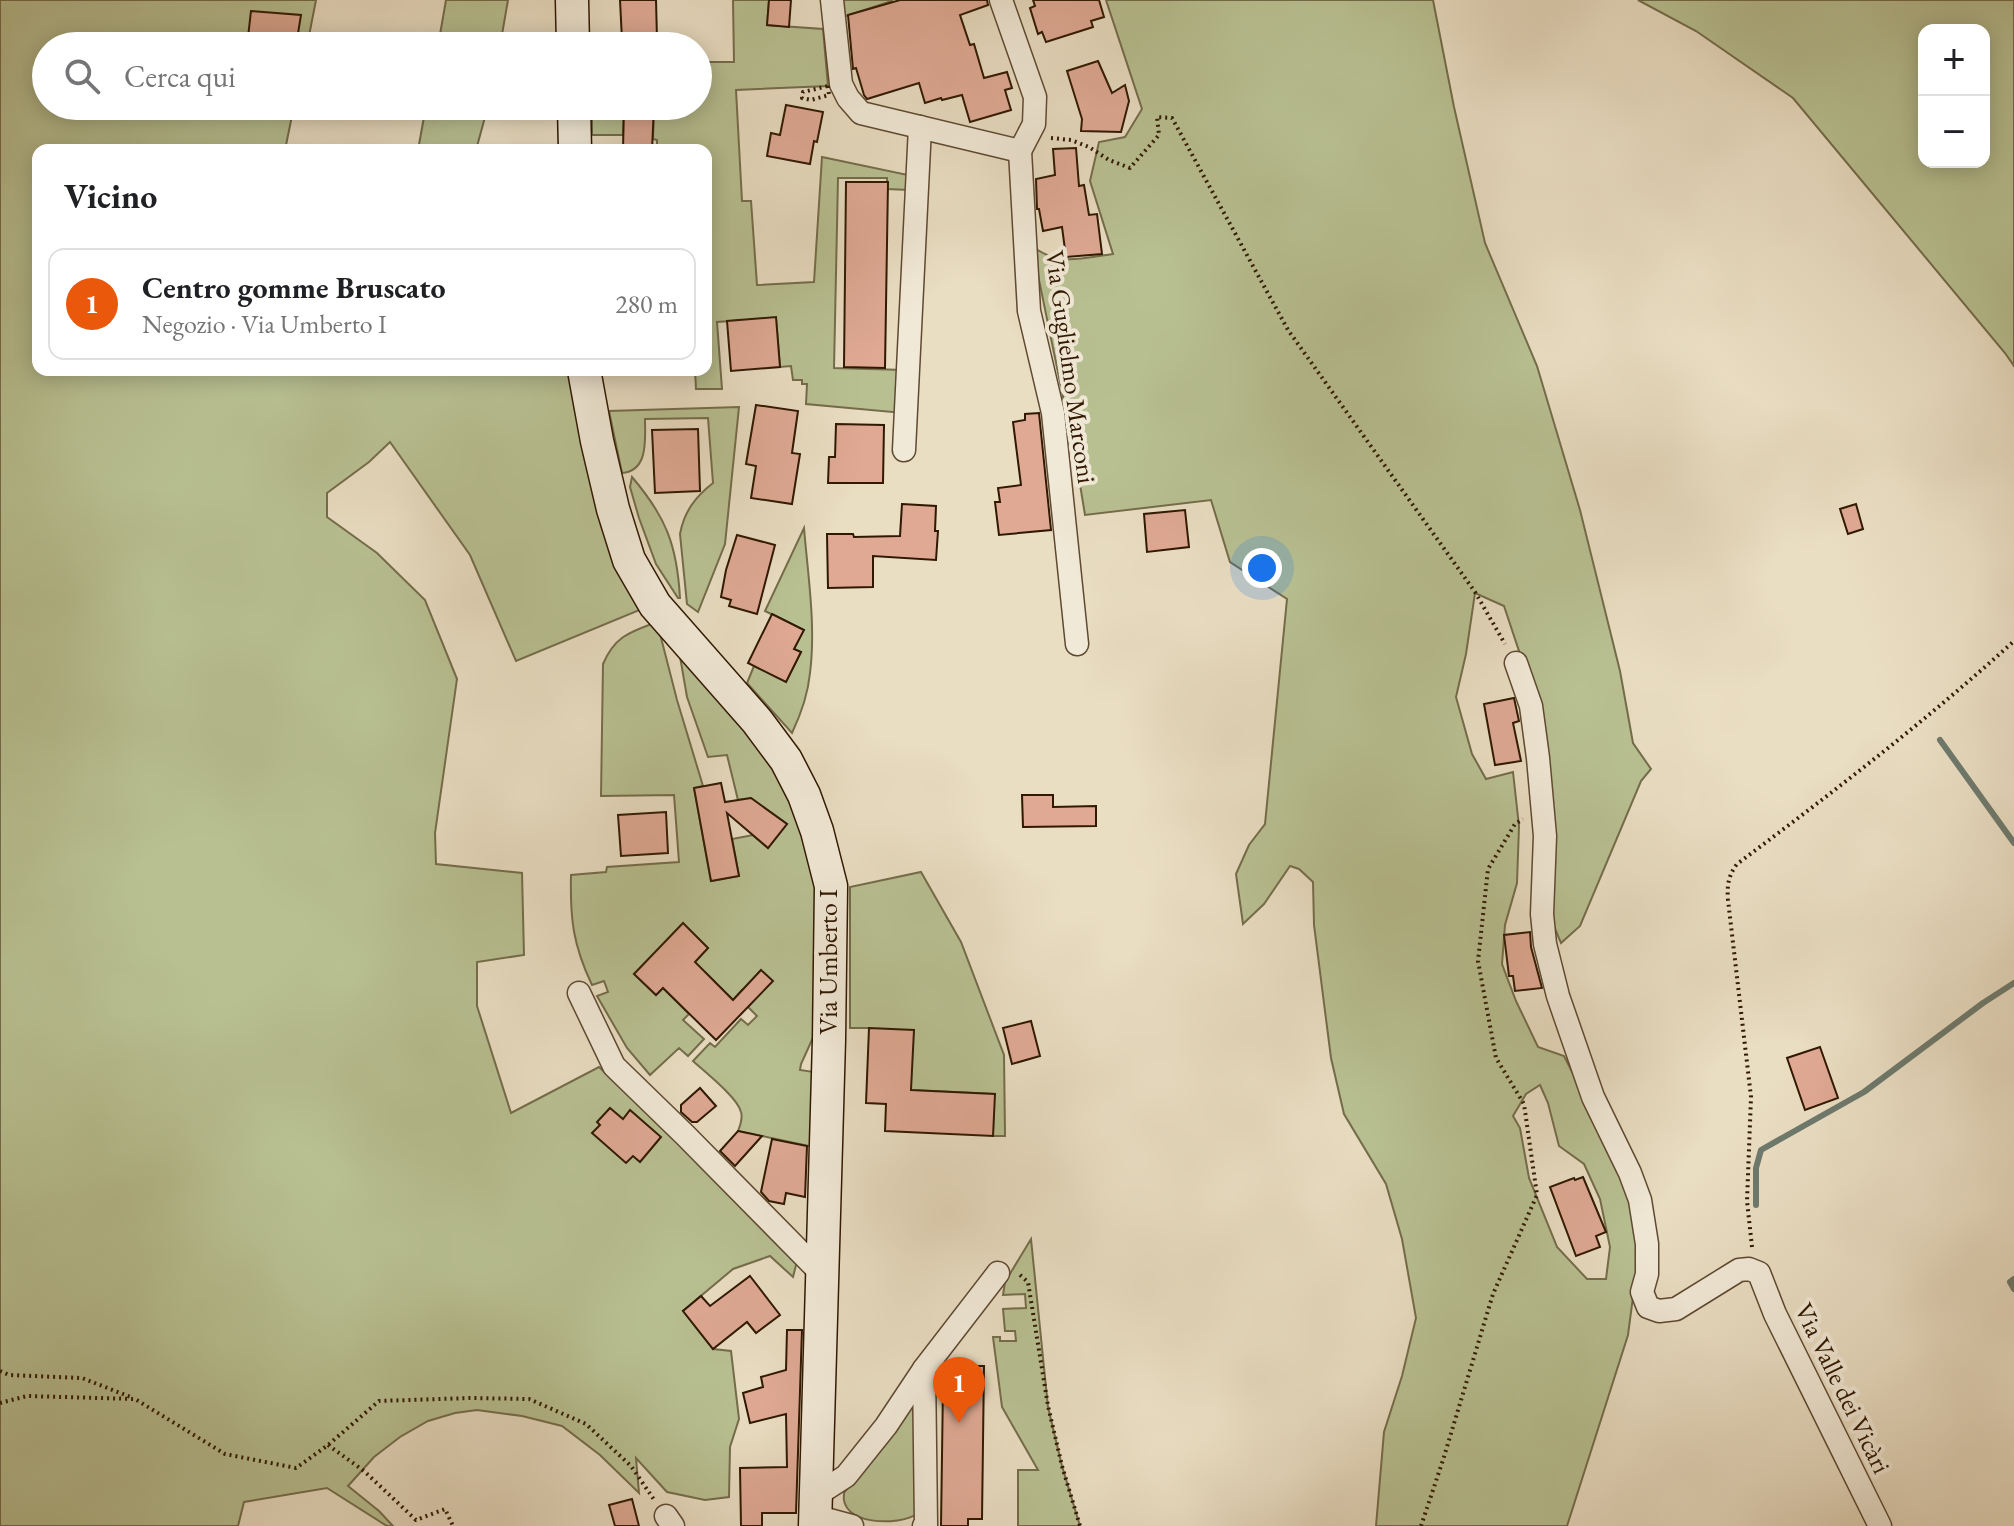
<!DOCTYPE html>
<html lang="it">
<head>
<meta charset="utf-8">
<style>
	:root { --surface:#fff; --page:#f6f6f6; --text:#202124; --muted:#757577; --line:#e0e0e0; --accent:#ea580c }
	body { margin:0; font-family:"EB Garamond",serif; background:var(--page); color:var(--text) }
	.controls { position:absolute; right:24px; top:24px; display:grid; overflow:hidden; border-radius:16px; box-shadow:0 4px 20px #0003 }
	.controls button { width:72px; height:72px; display:grid; place-items:center; padding:0; border:0; border-bottom:2px solid var(--line); background:var(--surface); color:var(--text); font:40px sans-serif }
	.you { position:absolute; left:1262px; top:568px; width:28px; height:28px; margin:-20px; border:6px solid #fff; border-radius:50%; background:#1a73e8; box-shadow:0 0 0 12px #1a73e833 }
	.badge { display:grid; place-items:center; width:52px; height:52px; border-radius:50%; background:var(--accent); color:#fff; font-size:26px; font-weight:700 }
	.pin { position:absolute; translate:-50% -66px; filter:drop-shadow(0 2px 4px #0008) }
	.pin::after { content:''; position:absolute; top:42px; width:28px; height:24px; background:inherit; clip-path:polygon(0 0,100% 0,50% 100%) }
	.list { margin:0; padding:0; list-style:none }
	h2 { display:flex; justify-content:space-between; align-items:center; height:104px; margin:0; padding:0 32px; font-size:34px }
	h2 small { font-size:26px; font-weight:400; color:var(--muted) }
	.list li { display:grid; grid-template-columns:52px 1fr auto; gap:24px; align-items:center; box-sizing:border-box; height:112px; margin:0 16px 16px; padding:0 16px; border:2px solid var(--line); border-radius:16px }
	.list b { display:block; font-size:30px; white-space:nowrap }
	.list p { margin:0; font-size:26px; white-space:nowrap; color:var(--muted) }
	.list em { font-size:26px; font-style:normal; color:var(--muted) }
	.icon { flex:none; width:44px; height:44px; fill:none; stroke:currentColor; stroke-width:2; stroke-linecap:round; stroke-linejoin:round }
	.map { position:relative; flex:none; width:2014px; height:1526px; overflow:hidden }
	.search { position:absolute; background:var(--surface); box-shadow:0 4px 20px #0003; left:32px; top:32px; width:680px; height:88px; display:flex; align-items:center; gap:20px; box-sizing:border-box; padding:0 28px; border-radius:44px; color:var(--muted); font-size:30px }
	.panel { position:absolute; background:var(--surface); box-shadow:0 4px 20px #0003; left:32px; top:144px; width:680px; height:232px; border-radius:16px }
	.map>svg:first-child { display:block }
</style>
</head>
<body>
<div class="map">
<svg width="2014" height="1526" viewBox="0 0 2014 1526">
	<rect width="100%" height="100%" fill="#e9ddc2"/>
	<filter id="stains"><feTurbulence type="fractalNoise" baseFrequency=".0025" numOctaves="4"/><feColorMatrix values="0 0 0 0 .2 0 0 0 0 .09 0 0 0 0 .02 0 0 0 .5 -.17"/></filter>
	<radialGradient id="worn" r=".72"><stop offset=".6" stop-color="#630" stop-opacity="0"/><stop offset="1" stop-color="#630" stop-opacity=".3"/></radialGradient>
	<!-- green -->
	<g fill="#b8c092" stroke="#746c4a" stroke-width="2" fill-rule="evenodd">
		<polygon points="0,0 316,0 307,46 46,46 46,106 294,106 285,150 38,150 38,370 570,370 642,609 516,661 470,555 390,442 369,462 327,493 327,517 377,553 425,600 457,679 435,833 436,864 522,873 524,955 477,962 477,1006 511,1113 599,1067 680,1141 797,1261 793,1277 770,1256 733,1269 683,1311 713,1349 731,1351 739,1419 730,1447 729,1497 705,1500 667,1492 636,1458 639,1493 600,1455 562,1426 522,1416 477,1410 455,1413 428,1421 400,1437 374,1457 348,1486 379,1511 393,1526 387,1526 327,1488 244,1502 238,1526 0,1526"/>
		<polygon points="446,0 508,0 500,46 438,46"/>
		<polygon points="733,0 769,0 767,25 823,29 828,86 736,90 742,201 751,201 757,285 814,282 822,157 908,175 909,190 887,189 887,178 838,178 834,368 904,370 903,413 806,404 807,384 802,384 802,380 793,380 791,366 780,367 776,318 717,322 722,389 696,389 695,370 706,370 706,150 657,150 657,140 653,139 654,106 698,106 698,62 734,62"/>
		<polygon points="841,0 892,0 892,1 843,17"/>
		<path d="M1106,0H1433L1454,107L1485,243L1537,366L1580,510L1620,671L1633,743L1651,769L1641,781L1580,926L1561,943L1550,917L1538,708L1504,606L1475,593L1466,654L1456,697L1472,754L1486,779L1513,772L1519,826L1517,883L1505,925L1502,964L1516,1001L1538,1047L1564,1056L1606,1138L1632,1205L1638,1259L1628,1335L1567,1526H1376L1384,1432L1402,1376L1416,1318L1402,1239L1386,1184L1344,1114L1331,1058L1314,925L1313,882L1299,869L1290,866L1264,904L1243,924L1236,874L1249,845L1265,824L1287,599L1230,562L1211,500L1085,515L1076,460L1032,246C1059,267 1082,258 1113,254L1090,181L1099,142L1125,137L1142,109ZM1540,1085L1548,1103L1559,1146L1584,1164L1600,1199L1610,1247L1606,1279H1587L1557,1247L1529,1178L1520,1128L1513,1116L1526,1094Z"/>
		<path d="M1638,0H2014V366L2005,353L1793,98L1696,31ZM1924,30H1984V162H1924Z"/>
		<polygon points="426,106 488,106 476,150 418,150"/>
		<polygon points="592,106 624,106 623,135 592,135"/>
		<path d="M739,407L725,544L698,612L687,604L680,534C684,512 695,497 713,483L708,418L645,419C645,438 649,471 622,473L609,411Z"/>
		<path d="M632,477C666,517 677,545 680,598H678L656,564L639,518L630,487Z"/>
		<path d="M804,528C808,576 816,626 810,673C808,694 801,714 792,733L747,683L754,666L786,682L801,652L794,649L803,630L765,611Z"/>
		<path d="M657,622L677,700L703,786L694,788L711,881L739,876L732,839L753,835L768,848L787,824L751,798L738,800L727,755L708,757L687,697L678,645L764,743L816,844L821,1020L801,1064L800,1070L827,1074L823,1149L738,1131C740,1126 743,1118 741,1112C738,1098 705,1072 693,1061L710,1043L715,1047L741,1019L748,1025L757,1016L748,1007L754,1000L742,990L733,1000L706,973L692,965L708,948L683,924L634,974L656,995L663,988L689,1014L683,1020L704,1039L688,1056L679,1048L650,1075L627,1048L597,996L608,992L604,981L592,985C573,945 570,919 571,875L606,872L607,867L679,862L674,795L601,796L603,664C615,636 630,632 657,622Z"/>
		<polygon points="921,872 961,942 1004,1055 1005,1136 993,1136 994,1094 911,1090 869,1028 850,1028 850,887"/>
		<polygon points="1031,1239 1048,1407 1062,1466 1080,1526 1018,1526 1018,1470 1038,1470 1002,1407 993,1337 1000,1337 1000,1341 1016,1341 1015,1331 1005,1331 1003,1309 1026,1308 1025,1294 1003,1295 1005,1282"/>
		<path d="M918,1397L917,1514C899,1526 839,1526 844,1493Z"/>
	</g>
	<g fill="none" stroke-linecap="round" stroke-linejoin="round">
		<!-- stream -->
		<g stroke="#6e7a6d" stroke-width="6">
			<polyline points="1940,740 2014,843"/>
			<polyline points="1756,1205 1756,1168 1761,1150 1864,1092 1983,1003 2014,983"/>
			<polyline points="2014,1279 2010,1282 2014,1289"/>
		</g>
	</g>
	<!-- building -->
	<g fill="#dfa994" stroke="#301801" stroke-width="2">
		<polygon points="620,0 656,0 657,39 622,40"/>
		<polygon points="769,0 791,0 789,27 767,25"/>
		<polygon points="900,0 987,0 988,5 960,15 970,45 974,44 984,78 1007,72 1012,88 1005,90 1011,110 970,122 962,95 942,100 941,98 925,103 919,83 867,99 864,95 856,68 853,69 848,15"/>
		<polygon points="1033,0 1099,0 1104,17 1091,21 1093,27 1046,42 1042,32 1038,34 1030,8 1035,6"/>
		<polygon points="251,11 301,15 296,46 266,43 266,46 247,46"/>
		<polygon points="1098,61 1112,93 1125,85 1129,101 1121,132 1081,131 1082,119 1067,71"/>
		<polygon points="786,105 823,112 817,142 814,141 810,164 767,156 771,133 780,135"/>
		<polygon points="624,106 654,106 652,150 623,150"/>
		<polygon points="1076,148 1079,186 1084,185 1089,215 1097,214 1102,254 1066,257 1062,227 1043,231 1039,209 1037,209 1036,179 1055,175 1053,149"/>
		<polygon points="846,182 888,182 885,368 844,367"/>
		<polygon points="776,317 780,367 731,371 727,321"/>
		<polygon points="756,405 798,411 792,453 800,454 792,504 751,498 756,466 746,464"/>
		<polygon points="1039,413 1051,530 999,535 995,502 1000,502 998,488 1021,485 1013,422 1025,420 1025,414"/>
		<polygon points="836,424 884,425 883,483 828,483 829,457 835,457"/>
		<polygon points="698,429 700,491 655,493 652,430"/>
		<polygon points="902,504 936,506 935,531 938,531 936,560 873,556 873,587 828,588 827,534 853,534 854,537 900,536"/>
		<polygon points="1856,504 1863,529 1848,534 1840,509"/>
		<polygon points="1185,510 1189,547 1147,552 1144,514"/>
		<polygon points="737,535 775,545 757,614 729,606 731,600 721,597 726,570"/>
		<polygon points="772,614 804,630 794,649 801,652 786,682 748,663"/>
		<polygon points="1514,698 1519,721 1513,723 1521,761 1495,765 1484,704"/>
		<polygon points="721,783 725,802 751,798 787,824 768,848 727,813 739,876 711,881 694,788"/>
		<polygon points="1022,795 1053,795 1053,807 1096,806 1096,826 1023,827"/>
		<polygon points="666,812 668,853 621,856 618,815"/>
		<polygon points="683,923 708,948 695,962 733,1000 761,970 773,981 716,1040 663,988 656,995 634,974"/>
		<polygon points="1530,932 1531,947 1542,988 1515,991 1513,976 1509,976 1504,935"/>
		<polygon points="1031,1021 1040,1056 1012,1064 1003,1028"/>
		<polygon points="869,1028 914,1030 911,1090 995,1094 993,1136 885,1131 886,1104 866,1103"/>
		<polygon points="1820,1047 1838,1098 1805,1110 1787,1058"/>
		<polygon points="700,1088 716,1106 697,1122 692,1122 681,1112 681,1105"/>
		<polygon points="610,1108 623,1119 630,1110 661,1137 640,1162 633,1156 626,1163 592,1133 600,1125 597,1122"/>
		<polygon points="738,1131 762,1136 735,1166 720,1151"/>
		<polygon points="772,1139 807,1146 805,1197 786,1193 784,1204 769,1201 761,1192"/>
		<polygon points="1583,1177 1606,1232 1596,1236 1600,1247 1576,1256 1550,1187 1574,1178 1575,1180"/>
		<polygon points="750,1276 780,1315 756,1333 747,1322 713,1349 683,1311 701,1296 710,1306"/>
		<polygon points="787,1330 802,1330 796,1513 762,1513 762,1526 741,1526 740,1468 787,1467 786,1414 750,1423 743,1393 763,1387 761,1377 786,1370"/>
		<polygon points="959,1366 984,1366 982,1519 968,1519 968,1526 941,1526 943,1385 959,1386"/>
		<polygon points="632,1499 639,1526 615,1526 609,1505"/>
	</g>
	<g fill="none" stroke-linecap="round" stroke-linejoin="round">
		<!-- street casing -->
		<g stroke="#5e4931" stroke-width="25">
			<g id="street">
				<polyline points="832,0 841,84 848,98 861,113 1020,151"/>
				<polyline points="1001,0 1035,97 1034,124 1020,151"/>
				<polyline points="1020,151 1029,311 1053,413 1077,644"/>
				<polyline points="904,450 920,127"/>
				<polyline points="1516,663 1531,706 1538,758 1545,836 1542,914 1545,944 1558,996 1593,1097 1630,1173 1640,1200 1647,1244 1647,1274 1642,1292 1648,1307 1659,1311 1676,1309 1739,1270 1749,1269 1759,1273 1775,1314 1880,1526"/>
				<polyline points="579,993 614,1066 685,1135 822,1274"/>
				<polyline points="815,1496 846,1476 886,1426 924,1369 998,1273"/>
				<polyline points="666,1516 673,1526"/>
				<polyline points="815,1516 852,1526"/>
				<polyline points="924,1526 926,1525 924,1369"/>
			</g>
		</g>
		<!-- secondary casing -->
		<g stroke="#301801" stroke-width="35">
			<g id="secondary">
				<polyline points="572,0 573,46"/>
				<polyline points="574,106 575,150"/>
				<polyline points="584,370 597,441 613,509 629,560 655,605 757,721 786,760 804,795 817,831 831,886 829,1040 815,1526"/>
			</g>
		</g>
		<!-- path -->
		<g stroke="#301801" stroke-width="4" stroke-dasharray="2 4" stroke-linecap="butt">
			<polygon points="828,86 829,95 811,100 802,98 803,92"/>
			<polyline points="1051,138 1071,140 1089,147 1109,160 1130,168 1159,135 1157,117 1172,118 1288,330 1475,592 1505,644"/>
			<path d="M1752,1247L1747,1201L1751,1097L1728,900C1727,886 1728,876 1737,864C1832,793 1926,721 2014,641"/>
			<polyline points="1020,1275 1028,1282 1048,1406 1062,1466 1080,1526"/>
			<polyline points="0,1371 9,1375 82,1378 133,1398"/>
			<polyline points="0,1403 27,1396 135,1399 225,1454 296,1468 328,1445 379,1401 470,1398 529,1399 586,1424 631,1466 655,1501"/>
			<polyline points="328,1445 364,1471 416,1520 445,1509 453,1526"/>
			<polyline points="1421,1526 1443,1460 1493,1294 1537,1195 1524,1104 1496,1058 1478,961 1488,869 1515,824 1523,819"/>
		</g>
		<!-- street -->
		<use href="#street" stroke="#f1e9d7" stroke-width="22"/>
		<!-- secondary -->
		<use href="#secondary" stroke="#f1e9d7" stroke-width="32"/>
	</g>
	<g text-anchor="middle" stroke-width="8" stroke-linejoin="round" paint-order="stroke">
		<!-- street labels -->
		<g font-size="26" fill="#301801" stroke="#f1e9d7">
			<text transform="translate(1071 367) rotate(82)" y="9">Via Guglielmo Marconi</text>
			<text transform="translate(828 962) rotate(-90)" y="9">Via Umberto I</text>
			<text transform="translate(1843 1388) rotate(64)" y="9">Via Valle dei Vicàri</text>
		</g>
	</g>
	<rect width="100%" height="100%" filter="url(#stains)"/>
	<rect width="100%" height="100%" fill="url(#worn)"/>
</svg>
<div class="controls">
<button>+</button>
<button>−</button>
</div>
<div class="you"></div>
<div class="pin badge" style="left:959px;top:1423px">1</div>
<div class="search"><svg class="icon" aria-label="search" viewBox="0 0 24 24"><circle cx="10" cy="10" r="6"/><path d="M15 15l6 6"/></svg>Cerca qui</div>
<section class="panel">
<h2>Vicino<small></small></h2>
<ul class="list">
<li><span class="badge">1</span><div><b>Centro gomme Bruscato</b><p>Negozio · Via Umberto I</p></div><em>280 m</em></li>
</ul>
</section>
</div>
</body>
</html>
